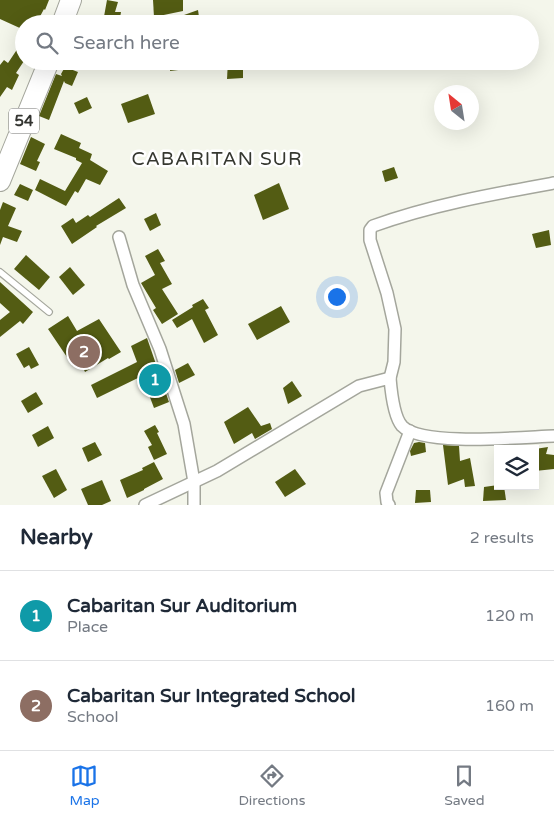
<!DOCTYPE html>
<html lang="en">
<head>
<meta charset="utf-8">
<style>
	:root { --surface:#fff; --page:#f6f6f7; --text:#1f2937; --muted:#747a83; --line:#e0e1e3; --accent:#1a73e8 }
	body { margin:0; font-family:"Varela Round",sans-serif; background:var(--page); color:var(--text) }
	.controls { position:absolute; right:15px; bottom:15px; display:grid; overflow:hidden; border-radius:0px; box-shadow:0 5px 20px #0002 }
	.controls button { width:45px; height:45px; display:grid; place-items:center; padding:0; border:0; border-bottom:1px solid var(--line); background:var(--surface); color:var(--text); font:25px sans-serif }
	.compass { position:absolute; left:434px; top:85px; width:45px; height:45px; border-radius:50%; background:var(--surface); box-shadow:0 5px 20px #0002; rotate:330deg }
	.you { position:absolute; left:336px; top:296px; width:18px; height:18px; margin:-12px; border:4px solid #fff; border-radius:50%; background:#1a73e8; box-shadow:0 0 0 8px #1a73e833 }
	.badge { display:grid; place-items:center; width:32px; height:32px; border-radius:50%; background:var(--accent); color:#fff; font-size:16px; font-weight:700 }
	.pin { position:absolute; translate:-50% -50%; border:2px solid #fff; box-shadow:0 1px 5px #0006 }
	.list { margin:0; padding:0; list-style:none }
	h2 { display:flex; justify-content:space-between; align-items:center; height:65px; margin:0; padding:0 20px; font-size:21px }
	h2 small { font-size:16px; font-weight:400; color:var(--muted) }
	.list li { display:grid; grid-template-columns:32px 1fr auto; gap:15px; align-items:center; box-sizing:border-box; height:90px; padding:0 20px; border-top:1px solid var(--line) }
	.list b { display:block; font-size:19px; white-space:nowrap }
	.list p { margin:0; font-size:16px; white-space:nowrap; color:var(--muted) }
	.list em { font-size:16px; font-style:normal; color:var(--muted) }
	.icon { flex:none; width:28px; height:28px; fill:none; stroke:currentColor; stroke-width:2; stroke-linecap:round; stroke-linejoin:round }
	.map { position:relative; flex:none; width:554px; height:505px; overflow:hidden }
	.search { position:absolute; background:var(--surface); box-shadow:0 5px 20px #0002; left:15px; right:15px; top:15px; height:55px; display:flex; align-items:center; gap:12px; box-sizing:border-box; padding:0 18px; border-radius:28px; color:var(--muted); font-size:19px }
	.sheet { height:245px; background:var(--surface) }
	nav { display:flex; justify-content:space-around; align-items:center; box-sizing:border-box; height:70px; border-top:1px solid var(--line); background:var(--surface); font-size:14px; color:var(--muted) }
	nav a { display:grid; justify-items:center; gap:2px }
	nav .on { color:var(--accent) }
	.map>svg:first-child { display:block }
</style>
</head>
<body>
<div class="map">
<svg width="554" height="505" viewBox="0 0 554 505">
	<rect width="100%" height="100%" fill="#f4f6eb"/>
	<!-- building -->
	<g fill="#535c13">
		<polygon points="0,0 49,0 45,10 44,9 36,24 24,24 22,29 0,19"/>
		<polygon points="107,0 118,2 115,12 121,12 119,24 103,22"/>
		<polygon points="153,0 183,0 183,11 154,17"/>
		<polygon points="198,10 200,24 185,24 184,15"/>
		<polygon points="24,39 24,61 16,73 19,75 12,90 7,87 0,97 0,65 4,60 8,63"/>
		<polygon points="171,61 203,61 203,67 170,71"/>
		<polygon points="228,61 243,61 243,78 227,79"/>
		<polygon points="65,67 78,72 72,86 65,83 64,81 49,120 39,116 56,74 62,76 61,74"/>
		<polygon points="148,94 155,114 128,123 121,104"/>
		<polygon points="87,97 92,108 79,114 74,103"/>
		<polygon points="61,134 81,143 79,148 92,154 90,160 108,171 100,185 86,179 78,193 75,191 66,206 35,190 40,179 65,191 82,163 76,160 76,158 54,149"/>
		<polygon points="31,137 45,144 37,161 40,162 36,171 20,164"/>
		<polygon points="394,167 398,178 385,182 382,171"/>
		<polygon points="279,183 289,209 263,220 254,195"/>
		<polygon points="20,184 33,190 28,201 14,195"/>
		<polygon points="119,198 126,208 96,226 97,227 72,244 61,226 73,218 76,223 88,215 90,217"/>
		<polygon points="3,202 16,208 8,226 22,231 17,242 3,237 0,245 0,210"/>
		<polygon points="156,213 161,225 150,231 144,219"/>
		<polygon points="549,230 551,245 536,248 532,234"/>
		<polygon points="158,249 165,261 160,263 172,284 162,289 178,314 162,324 153,310 156,308 141,283 155,275 145,256"/>
		<polygon points="26,255 50,277 39,290 14,269"/>
		<polygon points="70,267 85,285 73,295 59,277"/>
		<polygon points="0,282 33,312 23,324 20,321 0,337 0,320 10,312 0,303"/>
		<polygon points="203,299 209,308 205,310 218,335 204,343 192,319 177,328 172,320 193,307 192,305"/>
		<polygon points="281,306 290,322 257,340 248,324"/>
		<polygon points="68,316 77,331 99,319 121,352 109,359 108,358 85,372 80,361 73,366 48,329"/>
		<polygon points="147,338 169,402 154,408 142,376 97,398 91,385 137,362 131,346"/>
		<polygon points="29,347 39,365 31,369 29,365 24,368 16,354"/>
		<polygon points="188,363 195,375 179,383 175,370"/>
		<polygon points="292,381 302,396 288,404 283,388"/>
		<polygon points="36,392 43,404 28,413 21,401"/>
		<polygon points="248,407 261,426 270,423 272,429 255,439 252,433 234,444 224,422"/>
		<polygon points="155,425 159,432 157,433 167,454 154,460 148,447 152,445 144,431"/>
		<polygon points="48,426 54,438 38,447 32,435"/>
		<polygon points="95,442 102,455 88,462 82,448"/>
		<polygon points="419,442 425,443 426,452 411,456 410,451 414,443"/>
		<polygon points="443,445 459,446 460,461 470,458 475,486 465,487 464,479 448,485"/>
		<polygon points="548,447 546,454 554,455 554,469 535,471 535,449"/>
		<polygon points="154,462 163,479 144,489 144,490 127,498 120,480 143,470 142,468"/>
		<polygon points="56,469 67,490 54,498 42,476"/>
		<polygon points="295,469 306,484 285,497 275,482"/>
		<polygon points="102,480 111,501 102,505 88,505 81,489"/>
		<polygon points="498,485 504,486 506,500 483,501 484,487"/>
		<polygon points="416,490 430,490 431,502 415,503"/>
	</g>
	<g fill="none" stroke-linecap="round" stroke-linejoin="round">
		<!-- service casing -->
		<g stroke="#a4a69c" stroke-width="8">
			<polyline id="service" points="0,272 49,312"/>
		</g>
		<!-- minor casing -->
		<g stroke="#a4a69c" stroke-width="14">
			<g id="minor">
				<polyline points="119,237 133,285 160,349 184,424 194,482 194,505"/>
				<path d="M390,378L394,362L395,329L387,293L370,240V230L373,226C431,205 493,194 554,183"/>
				<path d="M145,505L217,471L359,386L390,378C391,390 394,417 402,426C422,447 524,437 554,436"/>
				<polyline points="389,505 387,502 386,493 410,431"/>
			</g>
		</g>
		<!-- trunk casing -->
		<g stroke="#a4a69c" stroke-width="22">
			<g id="trunk">
				<polyline points="62,24 71,0"/>
				<polyline points="0,181 49,61"/>
			</g>
		</g>
		<!-- service -->
		<use href="#service" stroke="#fff" stroke-width="5.5"/>
		<!-- minor -->
		<use href="#minor" stroke="#fff" stroke-width="11"/>
		<!-- trunk -->
		<use href="#trunk" stroke="#fff" stroke-width="20"/>
	</g>
	<g text-anchor="middle" stroke-width="5" stroke-linejoin="round" paint-order="stroke">
		<!-- shield labels -->
		<rect fill="#fff" stroke="#70716e" stroke-width="1" x="9" y="108.5" width="30" height="25" rx="4"/>
		<g font-size="15" font-weight="bold" fill="#333430">
			<text x="24" y="126">54</text>
		</g>
		<!-- quarter labels -->
		<g font-size="19" letter-spacing="1" fill="#363830" stroke="#fff">
			<text x="217" y="165">CABARITAN SUR</text>
		</g>
	</g>
</svg>
<div class="controls">
<button><svg class="icon" aria-label="layers" viewBox="0 0 24 24"><path d="M12 4l9 5-9 5-9-5zM3 14l9 5 9-5"/></svg></button>
</div>
<svg class="compass" viewBox="-18 -18 36 36"><path d="M0-13l5 13h-10z" fill="#e53935"/><path d="M0 13l5-13h-10z" fill="#747a83"/></svg>
<div class="you"></div>
<div class="pin badge" style="left:155px;top:380px;background:#0f9aa8">1</div>
<div class="pin badge" style="left:84px;top:352px;background:#8d6e63">2</div>
<div class="search"><svg class="icon" aria-label="search" viewBox="0 0 24 24"><circle cx="10" cy="10" r="6"/><path d="M15 15l6 6"/></svg>Search here</div>
</div>
<section class="sheet">
<h2>Nearby<small>2 results</small></h2>
<ul class="list">
<li><span class="badge" style="background:#0f9aa8">1</span><div><b>Cabaritan Sur Auditorium</b><p>Place</p></div><em>120 m</em></li>
<li><span class="badge" style="background:#8d6e63">2</span><div><b>Cabaritan Sur Integrated School</b><p>School</p></div><em>160 m</em></li>
</ul>
</section>
<nav>
<a class="on"><svg class="icon" aria-label="map" viewBox="0 0 24 24"><path d="M3 6l6-2 6 2 6-2v14l-6 2-6-2-6 2zM9 4v14M15 6v14"/></svg>Map</a>
<a><svg class="icon" aria-label="directions" viewBox="0 0 24 24"><path d="M12 3l9 9-9 9-9-9zM9 14v-3h6M13 9l2 2-2 2"/></svg>Directions</a>
<a><svg class="icon" aria-label="saved" viewBox="0 0 24 24"><path d="M7 4h10v16l-5-4-5 4z"/></svg>Saved</a>
</nav>
</body>
</html>
